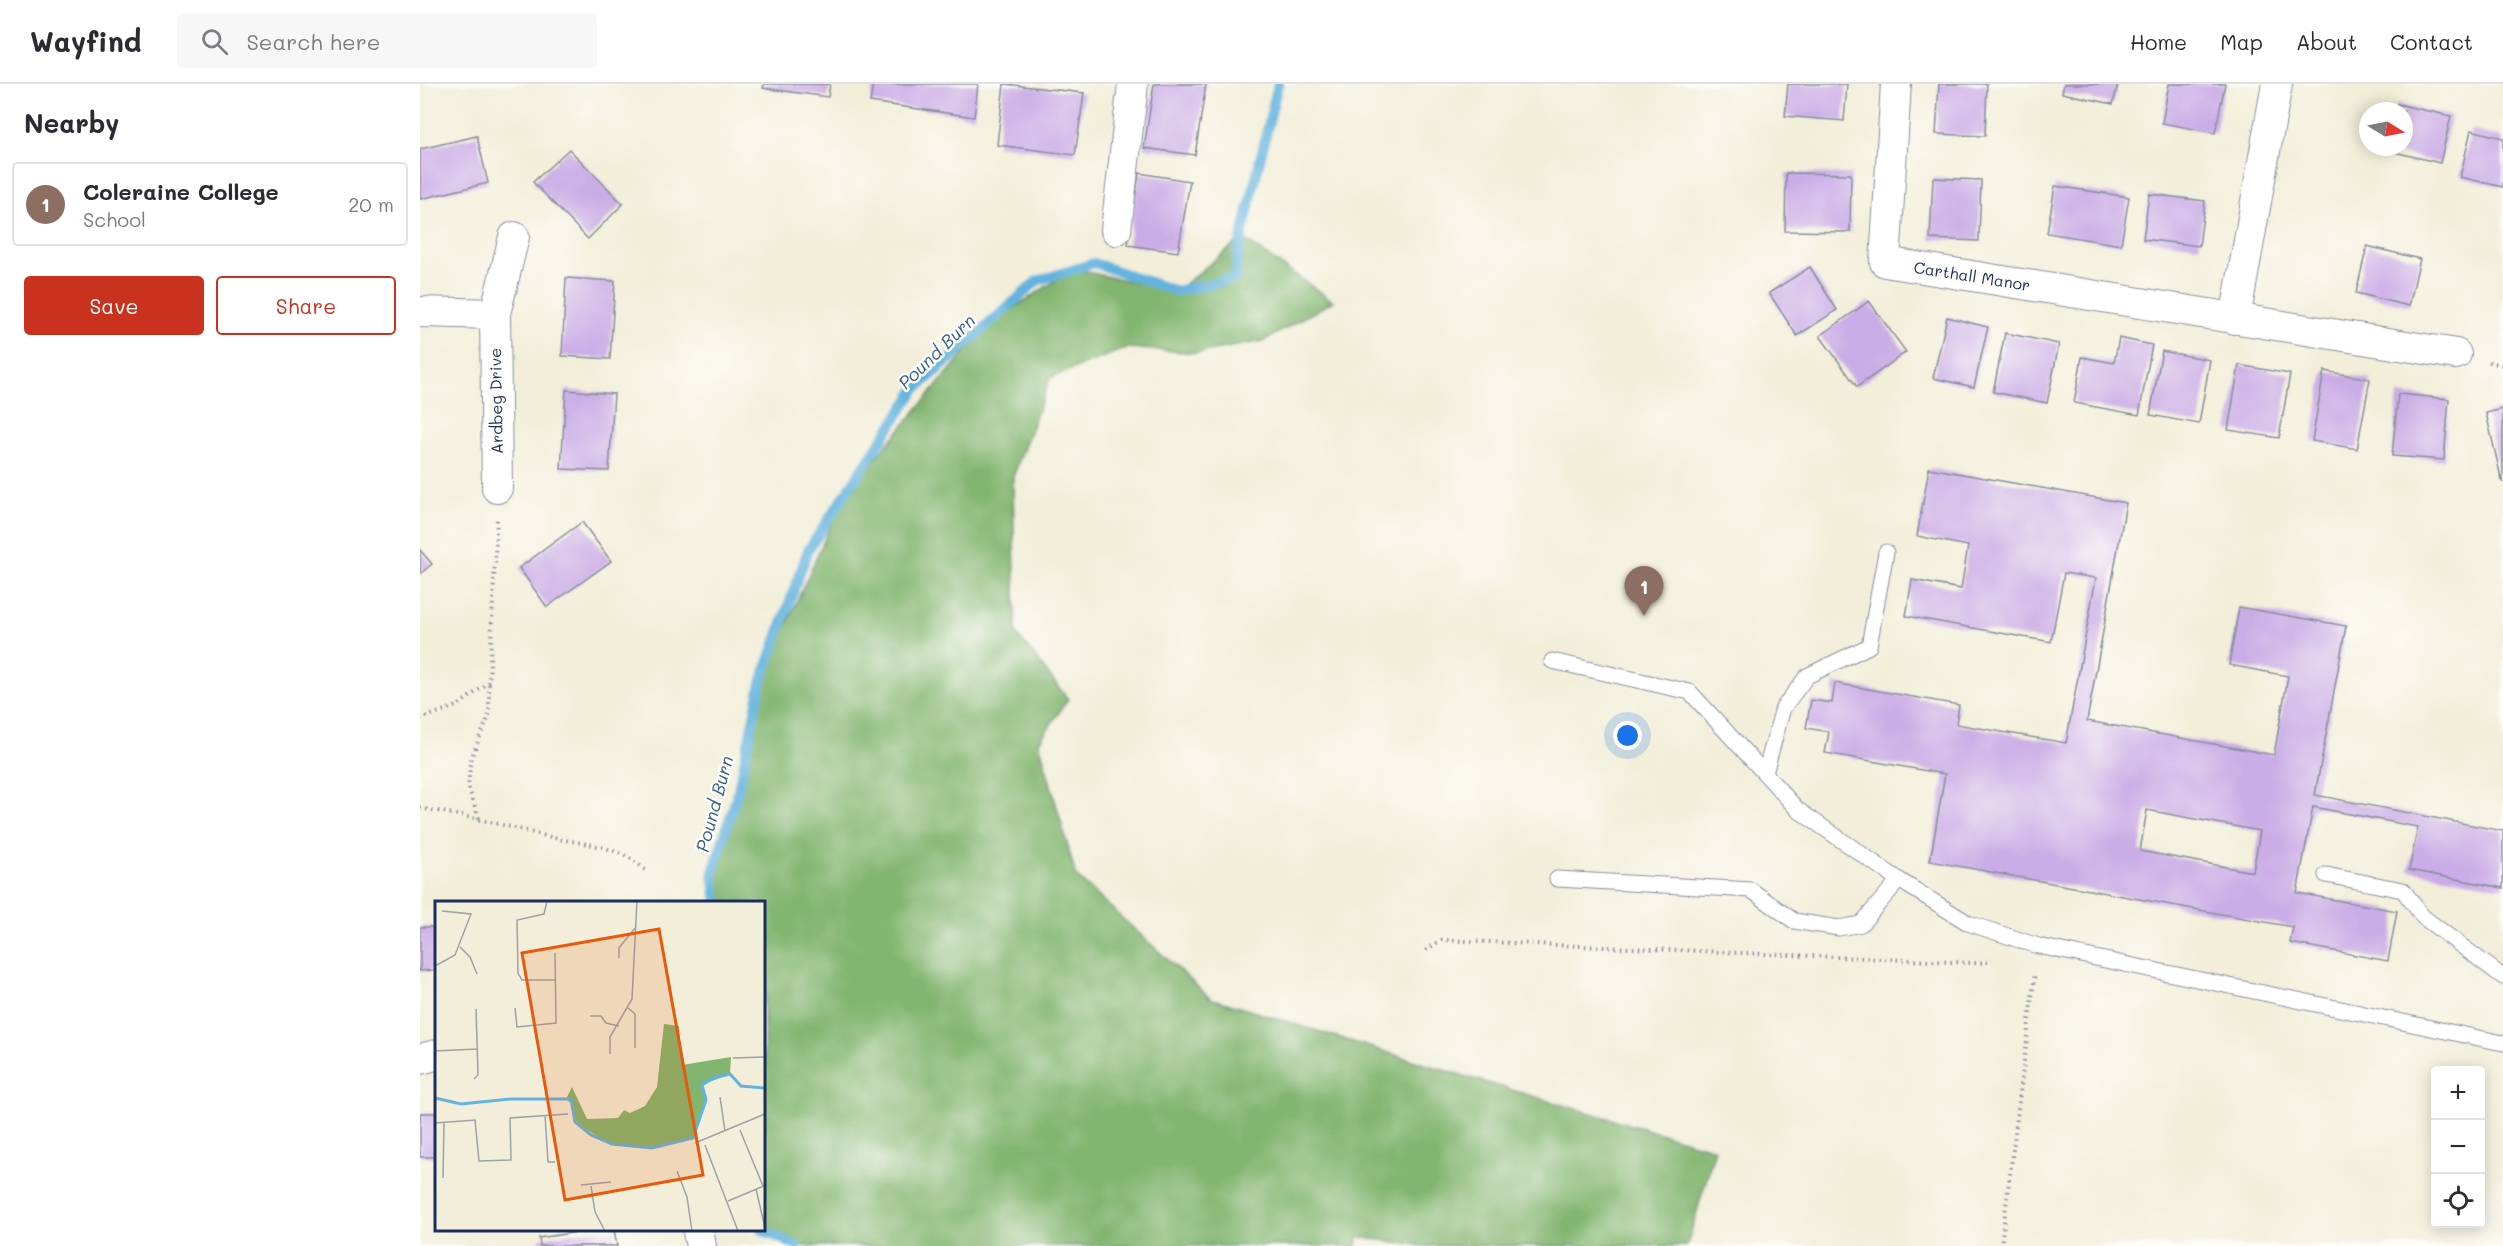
<!DOCTYPE html>
<html lang="en">
<head>
<meta charset="utf-8">
<style>
	:root { --surface:#fff; --page:#f7f7f7; --text:#2b2b33; --muted:#7c7c81; --line:#e1e1e2; --accent:#c8321e }
	body { margin:0; font-family:Mali,sans-serif; background:var(--page); color:var(--text) }
	.controls { position:absolute; right:18px; bottom:18px; display:grid; overflow:hidden; border-radius:6px; box-shadow:0 3px 15px #0003 }
	.controls button { width:54px; height:54px; display:grid; place-items:center; padding:0; border:0; border-bottom:2px solid var(--line); background:var(--surface); color:var(--text); font:30px sans-serif }
	.compass { position:absolute; left:1939px; top:18px; width:54px; height:54px; border-radius:50%; background:var(--surface); box-shadow:0 3px 15px #0003; rotate:100deg }
	.you { position:absolute; left:1208px; top:652px; width:21px; height:21px; margin:-15px; border:4px solid #fff; border-radius:50%; background:#1a73e8; box-shadow:0 0 0 9px #1a73e833 }
	.badge { display:grid; place-items:center; width:39px; height:39px; border-radius:50%; background:var(--accent); color:#fff; font-size:20px; font-weight:700 }
	.pin { position:absolute; translate:-50% -50px; filter:drop-shadow(0 2px 3px #0008) }
	.pin::after { content:''; position:absolute; top:32px; width:21px; height:18px; background:inherit; clip-path:polygon(0 0,100% 0,50% 100%) }
	.list { margin:0; padding:0; list-style:none }
	h2 { display:flex; justify-content:space-between; align-items:center; height:78px; margin:0; padding:0 24px; font-size:26px }
	h2 small { font-size:20px; font-weight:400; color:var(--muted) }
	.list li { display:grid; grid-template-columns:39px 1fr auto; gap:18px; align-items:center; box-sizing:border-box; height:84px; margin:0 12px 12px; padding:0 12px; border:2px solid var(--line); border-radius:6px }
	.list b { display:block; font-size:22px; white-space:nowrap }
	.list p { margin:0; font-size:20px; white-space:nowrap; color:var(--muted) }
	.list em { font-size:20px; font-style:normal; color:var(--muted) }
	.actions { display:flex; gap:12px; padding:18px 24px }
	.actions a { flex:1; padding:14px 0; border:2px solid var(--accent); border-radius:6px; text-align:center; font-size:21px; color:var(--accent) }
	.actions .main { background:var(--accent); color:#fff }
	.icon { flex:none; width:33px; height:33px; fill:none; stroke:currentColor; stroke-width:2; stroke-linecap:round; stroke-linejoin:round }
	.map { position:relative; flex:none; width:2083px; height:1162px; overflow:hidden }
	header { display:flex; align-items:center; gap:36px; box-sizing:border-box; height:84px; padding:0 30px; background:var(--surface); border-bottom:2px solid var(--line) }
	header strong { font-size:28px }
	nav { display:flex; gap:33px; margin-inline-start:auto; font-size:21px }
	.search { width:420px; height:54px; background:var(--page); display:flex; align-items:center; gap:15px; box-sizing:border-box; padding:0 21px; border-radius:6px; color:var(--muted); font-size:22px }
	main { display:flex }
	aside { flex:1; background:var(--surface) }
	.map>svg:first-child { display:block }
</style>
</head>
<body>
<header>
<strong>Wayfind</strong>
<div class="search"><svg class="icon" aria-label="search" viewBox="0 0 24 24"><circle cx="10" cy="10" r="6"/><path d="M15 15l6 6"/></svg>Search here</div>
<nav><a>Home</a><a>Map</a><a>About</a><a>Contact</a></nav>
</header>
<main>
<aside>
<h2>Nearby<small></small></h2>
<ul class="list">
<li><span class="badge" style="background:#8d6e63">1</span><div><b>Coleraine College</b><p>School</p></div><em>20 m</em></li>
</ul>
<div class="actions"><a class="main">Save</a><a>Share</a></div>
</aside>
<div class="map">
<svg width="2083" height="1162" viewBox="0 0 2083 1162">
	<rect width="100%" height="100%" fill="#fdfcf7"/>
	<filter id="ink" filterUnits="userSpaceOnUse"><feTurbulence type="fractalNoise" baseFrequency=".0167" numOctaves="2"/><feDisplacementMap in="SourceGraphic" scale="12" xChannelSelector="R" yChannelSelector="G"/><feConvolveMatrix kernelMatrix="1 2 1 2 8 2 1 2 1" color-interpolation-filters="sRGB"/></filter>
	<filter id="wash" filterUnits="userSpaceOnUse"><feTurbulence type="fractalNoise" baseFrequency=".008" numOctaves="4" result="noise"/><feDisplacementMap in="SourceGraphic" scale="24" xChannelSelector="R" yChannelSelector="G"/><feGaussianBlur stdDeviation="1.35" result="paint"/><feColorMatrix in="noise" values="0 0 0 0 0 0 0 0 0 0 0 0 0 0 0 0 0 1.4 0 .05"/><feComposite in="paint" operator="in"/></filter>
	<g filter="url(#wash)">
		<rect width="100%" height="100%" fill="#f2eed9"/>
		<!-- forest -->
		<polygon fill="#82b56f" stroke="#4e7266" stroke-width="1.5" points="822,154 913,217 844,257 777,269 707,264 630,294 593,393 596,549 648,615 619,658 656,792 790,914 1064,998 1295,1065 1267,1162 1004,1162 938,1153 937,1162 367,1162 337,1146 344,1146 344,818 297,818 293,788 341,599 423,413 568,241 653,185 756,207"/>
		<g fill="none" stroke-linecap="round" stroke-linejoin="round">
			<!-- stream -->
			<g stroke="#63b3de" stroke-width="10">
				<polyline points="297,818 293,788 318,707 341,599 388,466 495,306 617,197 674,179 756,207 816,194 817,173 858,0"/>
				<polyline points="342,1146 377,1162"/>
			</g>
		</g>
		<g id="blocks">
			<!-- building -->
			<g fill="#caace6" fill-rule="evenodd">
				<polygon points="344,0 410,0 408,13 343,4"/>
				<polygon points="453,0 558,0 554,33 450,18"/>
				<polygon points="584,0 664,9 655,71 577,61"/>
				<polygon points="734,0 786,0 775,71 724,64"/>
				<polygon points="1368,0 1427,0 1424,37 1365,32"/>
				<polygon points="1519,0 1567,0 1565,52 1516,50"/>
				<polygon points="1644,0 1698,0 1693,20 1642,9"/>
				<polygon points="1749,0 1805,0 1795,49 1742,39"/>
				<polygon points="1977,20 2031,32 2020,79 1966,66 1967,63 1984,63 1984,27 1975,27"/>
				<polygon points="2051,46 2083,54 2083,103 2040,93"/>
				<polygon points="57,52 68,99 0,115 0,65"/>
				<polygon points="149,65 203,120 168,155 113,98"/>
				<polygon points="719,89 770,97 758,168 708,161"/>
				<polygon points="1366,89 1431,90 1430,148 1365,147"/>
				<polygon points="1513,94 1561,96 1559,157 1510,155"/>
				<polygon points="1635,102 1709,113 1701,161 1627,149"/>
				<polygon points="1729,110 1785,117 1779,162 1723,155"/>
				<polygon points="1947,162 2000,175 1989,222 1936,209"/>
				<polygon points="1390,183 1417,226 1377,252 1349,209"/>
				<polygon points="146,194 195,197 190,275 142,272"/>
				<polygon points="1449,217 1486,268 1437,303 1400,252"/>
				<polygon points="1527,233 1568,243 1554,303 1513,294"/>
				<polygon points="1585,249 1639,260 1627,319 1573,308"/>
				<polygon points="1699,254 1732,261 1719,331 1654,319 1662,273 1694,279"/>
				<polygon points="1742,267 1790,276 1779,340 1730,331"/>
				<polygon points="1819,281 1870,290 1859,354 1808,346"/>
				<polygon points="1904,287 1950,295 1937,365 1892,357"/>
				<polygon points="146,306 194,310 189,387 141,385"/>
				<polygon points="1978,310 2029,315 2024,376 1972,372"/>
				<polygon points="2083,325 2083,398 2082,398 2066,329"/>
				<path d="M1509,384L1706,419L1667,637L1854,671L1868,592L1809,581L1819,523L1926,542L1895,711L2083,747V804L1989,786L1998,743L1893,723L1877,809L1977,827L1968,877L1870,859L1873,843L1510,777L1525,690L1405,669L1409,648L1386,644L1391,616L1412,619L1415,599L1539,621L1536,640L1646,659L1676,494L1644,489L1631,558L1486,532L1492,496L1541,505L1548,462L1497,452ZM1727,726L1840,747L1833,788L1720,767Z"/>
				<polygon points="162,438 191,477 127,523 99,484"/>
				<polygon points="0,466 12,480 0,490"/>
				<polygon points="0,843 16,843 16,886 0,887"/>
				<rect x="0" y="1029" width="16" height="44"/>
				<polygon points="171,1146 194,1146 197,1162 120,1162 119,1154"/>
			</g>
		</g>
	</g>
	<g filter="url(#ink)">
		<use href="#blocks" fill-opacity="0" stroke="#868e9c" stroke-width="1.5"/>
		<g fill="none" stroke-linecap="round" stroke-linejoin="round">
			<!-- lane casing -->
			<g stroke="#868e9c" stroke-width="17">
				<g id="lane">
					<polyline points="1132,577 1270,608 1378,726 1479,796 1548,839 1618,862 2083,959"/>
					<polyline points="1345,689 1363,624 1387,592 1449,562 1466,468"/>
					<polyline points="1906,791 1983,806 2003,833 2083,893"/>
					<polyline points="1137,795 1331,806 1374,837 1419,844 1441,840 1479,796"/>
				</g>
			</g>
			<!-- street casing -->
			<g stroke="#868e9c" stroke-width="32">
				<g id="street">
					<polyline points="1476,0 1465,178 2036,270"/>
					<polyline points="696,146 713,0"/>
					<polyline points="0,228 75,230"/>
					<polyline points="1815,235 1857,0"/>
					<polyline points="77,404 75,230 94,153"/>
					<polyline points="0,975 16,971"/>
					<polyline points="278,1147 281,1162"/>
				</g>
			</g>
			<!-- path -->
			<g stroke="#868e9c" stroke-width="4" stroke-dasharray="1.5 4.5" stroke-linecap="butt">
				<polyline points="2069,278 2083,281"/>
				<polyline points="0,635 39,621 69,598 77,435"/>
				<path d="M0,724C44,731 83,741 126,752C161,761 198,759 225,786"/>
				<polyline points="59,734 48,702 51,674 69,632 69,599"/>
				<polyline points="1006,866 1021,856 1557,879 1569,878 1571,875"/>
				<polyline points="1581,1162 1615,889"/>
			</g>
			<!-- lane -->
			<use href="#lane" stroke="#fff" stroke-width="15"/>
			<!-- street -->
			<use href="#street" stroke="#fff" stroke-width="30"/>
		</g>
	</g>
	<g text-anchor="middle" stroke-width="5" stroke-linejoin="round" paint-order="stroke">
		<!-- street labels -->
		<g font-size="16" fill="#1b2f5e" stroke="#fdfcf7">
			<text transform="translate(1552 192) rotate(9)" y="6">Carthall Manor</text>
			<text transform="translate(76 317) rotate(-91)" y="6">Ardbeg Drive</text>
		</g>
		<!-- water labels -->
		<g font-size="18" font-style="italic" fill="#345d8b" stroke="#fdfcf7">
			<text transform="translate(517 268) rotate(-44)" y="6">Pound Burn</text>
			<text transform="translate(295 720) rotate(-75)" y="6">Pound Burn</text>
		</g>
	</g>
	<!-- overview -->
	<g transform="translate(15 817)">
		<rect width="330" height="330" fill="#f2eed9"/>
		<path d="M229,123L244,125L247,164L296,156L295,173L267,184L271,199L258,237L217,247L194,246L170,240L147,226L138,217L139,205L131,198L137,186L152,218L183,217L189,209L195,212L210,205L222,186Z" fill="#82b56f"/>
		<path fill="none" stroke="#63b3de" stroke-width="3" d="M0,197L26,203L76,198H136L140,221L156,234L177,243L217,247L258,237L271,199L267,184L278,177L295,173L306,185L330,187"/>
		<path fill="none" stroke="#9ca2a8" stroke-width="1.5" d="M112,0L109,13L82,19L83,72L87,79H120M25,46L35,56L42,73M184,57V47L200,27M0,65L20,54L36,13L7,10M80,107L82,126L121,122L120,52M193,107L200,113V147M155,115H166L171,122L184,125M0,150L42,148M175,153V136L197,98L202,0M298,157L330,156M39,178L43,174L41,108M285,196L290,230M110,215L113,261H120M0,222L40,219L44,260L76,259L75,217L133,213M305,229L328,285M260,242L330,213M270,244L303,330M242,270L252,296L257,330M8,277L9,221M146,284L176,281M156,285L160,311L170,330M321,288L330,327M293,300L329,285"/>
		<path fill="#e8590c" fill-opacity="0.15" stroke="#e8590c" stroke-width="3" d="M224,28L268,274L130,299L87,52Z"/>
		<rect width="330" height="330" fill="none" stroke="#1b2f5e" stroke-width="3"/>
	</g>
</svg>
<div class="controls">
<button>+</button>
<button>−</button>
<button><svg class="icon" aria-label="locate" viewBox="0 0 24 24"><circle cx="12" cy="12" r="6"/><path d="M12 2v4M12 18v4M2 12h4M18 12h4"/></svg></button>
</div>
<svg class="compass" viewBox="-18 -18 36 36"><path d="M0-13l5 13h-10z" fill="#e53935"/><path d="M0 13l5-13h-10z" fill="#7c7c81"/></svg>
<div class="you"></div>
<div class="pin badge" style="left:1224px;top:532px;background:#8d6e63">1</div>
</div>
</main>
</body>
</html>
